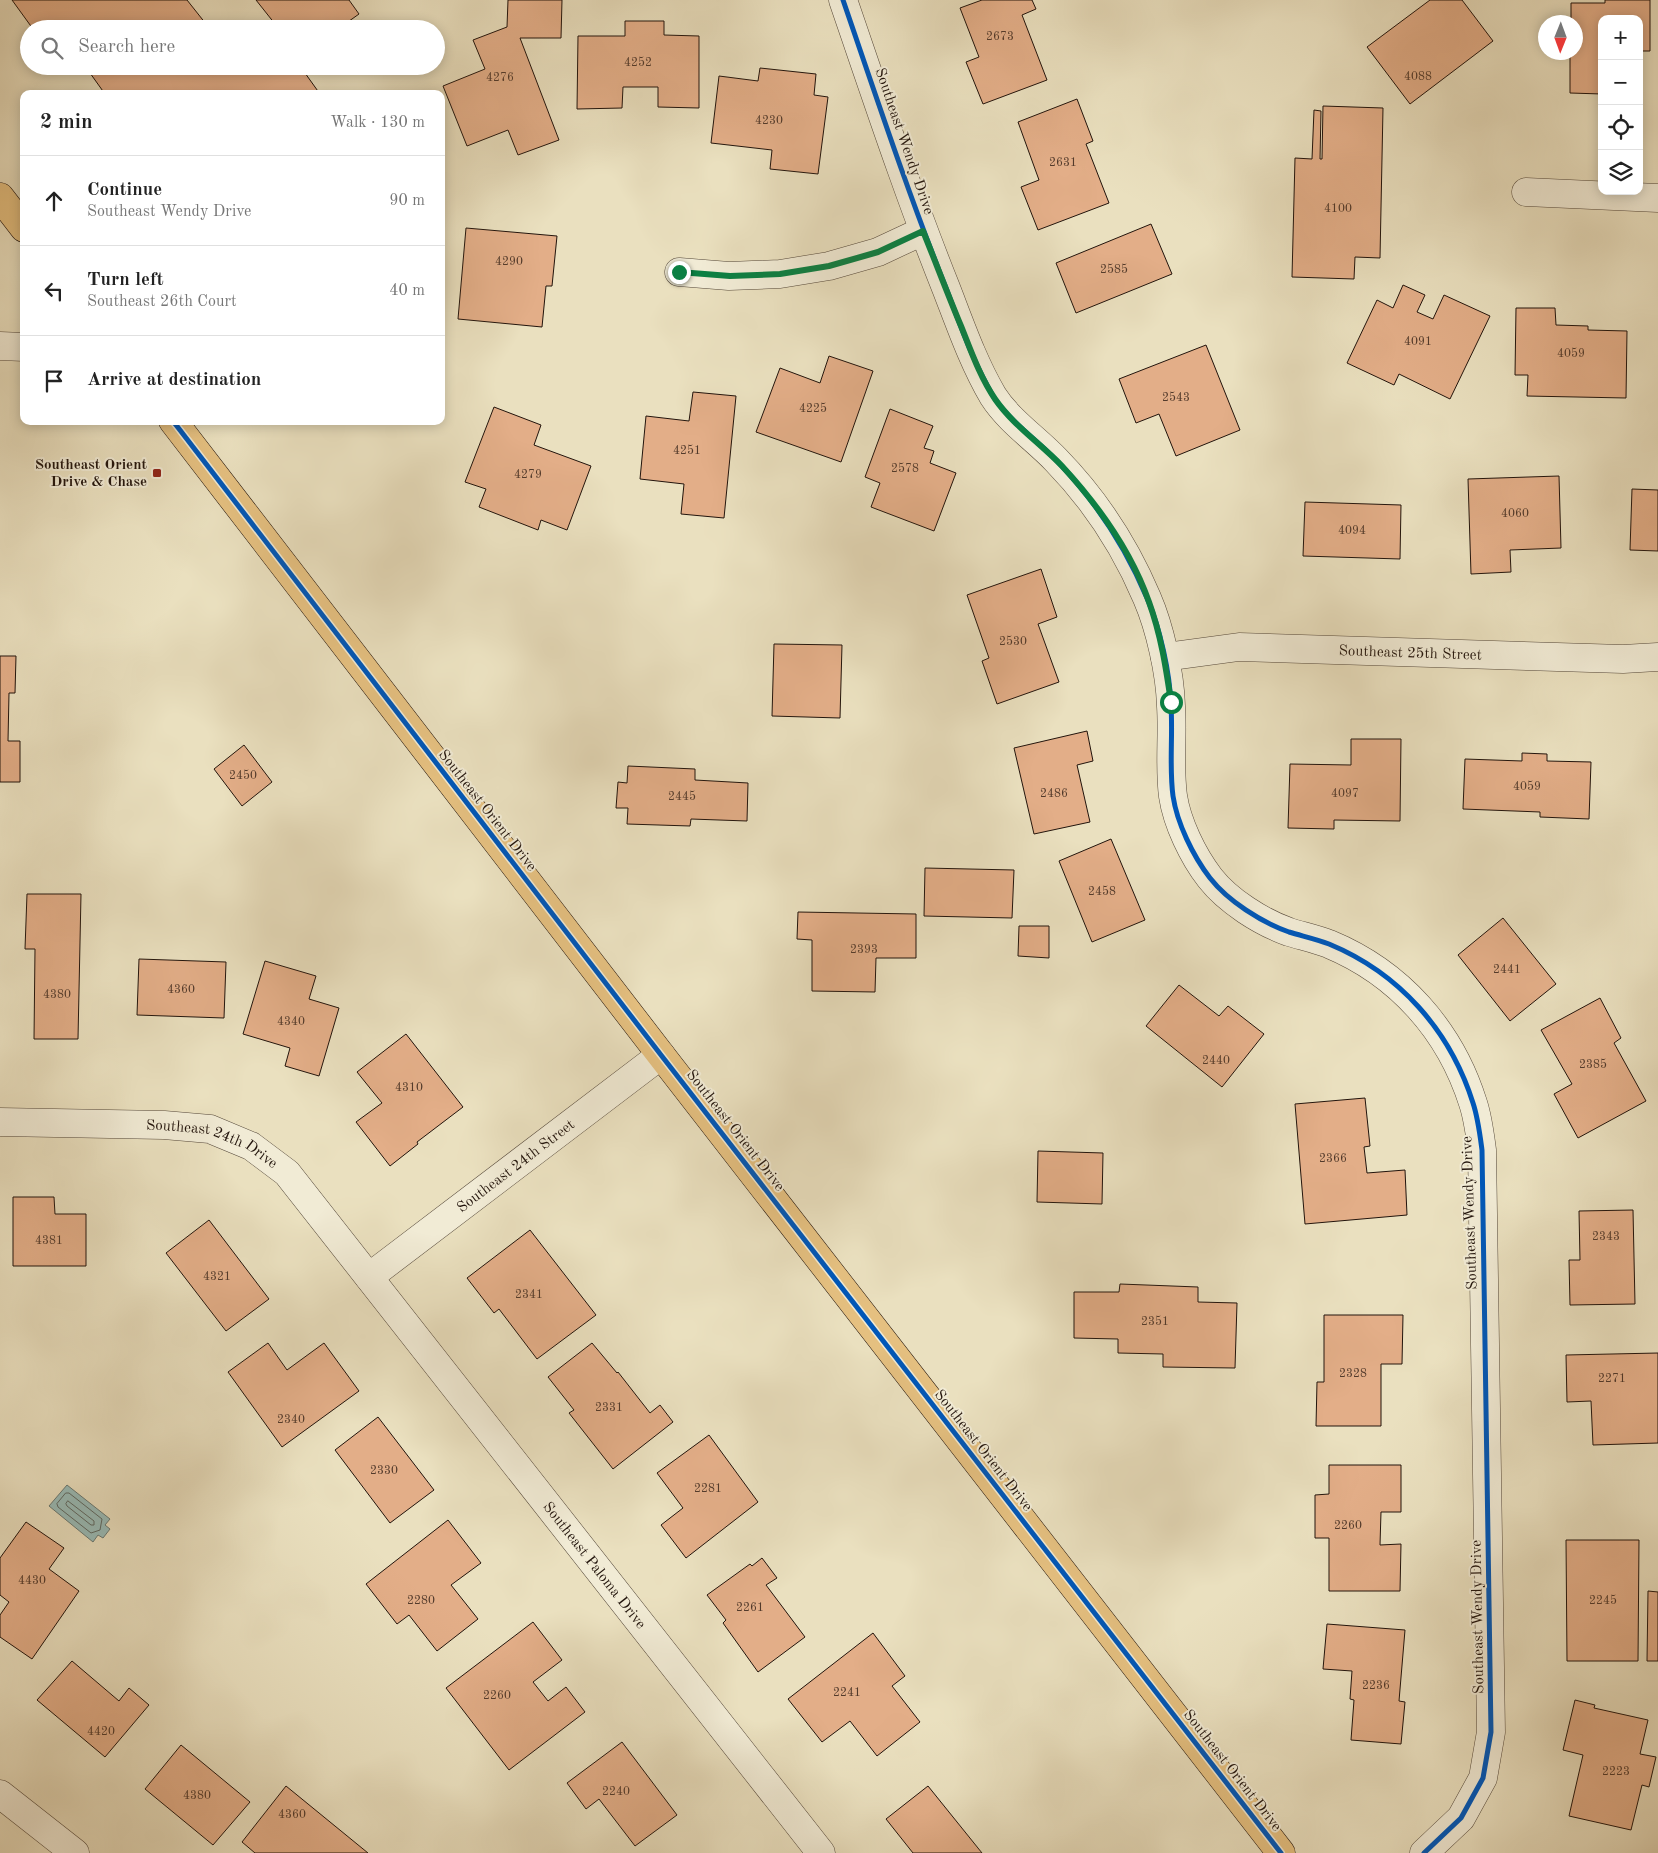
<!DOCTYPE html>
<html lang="en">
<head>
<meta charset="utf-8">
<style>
	:root { --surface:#fff; --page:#f2f2f2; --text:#222; --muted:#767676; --line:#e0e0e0 }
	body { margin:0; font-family:"Old Standard TT",serif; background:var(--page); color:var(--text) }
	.controls { position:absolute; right:15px; top:15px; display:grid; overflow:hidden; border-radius:10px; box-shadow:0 2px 12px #0003 }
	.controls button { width:45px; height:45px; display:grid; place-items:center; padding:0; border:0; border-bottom:1px solid var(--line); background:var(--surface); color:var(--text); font:25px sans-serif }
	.compass { position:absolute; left:1538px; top:15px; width:45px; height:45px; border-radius:50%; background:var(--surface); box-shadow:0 2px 12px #0003; rotate:181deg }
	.stop { position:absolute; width:15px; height:15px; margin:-11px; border:4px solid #0b8043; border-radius:50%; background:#fff }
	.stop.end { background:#0b8043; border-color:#fff; box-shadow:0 1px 5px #0008 }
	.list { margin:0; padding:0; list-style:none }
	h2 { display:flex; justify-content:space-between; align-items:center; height:65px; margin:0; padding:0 20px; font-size:21px }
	h2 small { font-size:16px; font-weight:400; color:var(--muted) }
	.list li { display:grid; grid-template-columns:32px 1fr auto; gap:15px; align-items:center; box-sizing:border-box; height:90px; padding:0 20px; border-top:1px solid var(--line) }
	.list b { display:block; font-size:19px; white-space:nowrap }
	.list p { margin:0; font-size:16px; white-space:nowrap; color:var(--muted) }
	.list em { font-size:16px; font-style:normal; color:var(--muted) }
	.icon { flex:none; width:28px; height:28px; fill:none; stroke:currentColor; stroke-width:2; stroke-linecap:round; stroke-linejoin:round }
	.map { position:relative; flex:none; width:1658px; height:1853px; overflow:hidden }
	.search { position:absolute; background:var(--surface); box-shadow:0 2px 12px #0003; left:20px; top:20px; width:425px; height:55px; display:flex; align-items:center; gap:12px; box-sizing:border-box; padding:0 18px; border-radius:28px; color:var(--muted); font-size:19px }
	.panel { position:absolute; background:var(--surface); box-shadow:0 2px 12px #0003; left:20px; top:90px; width:425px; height:335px; border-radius:10px }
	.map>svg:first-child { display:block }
</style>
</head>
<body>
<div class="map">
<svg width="1658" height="1853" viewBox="0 0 1658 1853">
	<rect width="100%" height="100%" fill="#eae0bf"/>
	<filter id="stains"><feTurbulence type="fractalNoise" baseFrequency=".004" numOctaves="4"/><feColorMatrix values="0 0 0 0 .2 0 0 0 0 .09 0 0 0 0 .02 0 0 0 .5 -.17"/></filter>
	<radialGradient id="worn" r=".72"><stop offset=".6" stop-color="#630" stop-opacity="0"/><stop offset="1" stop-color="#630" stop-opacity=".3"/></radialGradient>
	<!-- water -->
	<polygon fill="#99bcb8" stroke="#697973" points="67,1485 110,1519 105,1525 110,1529 103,1538 98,1535 93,1542 49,1506"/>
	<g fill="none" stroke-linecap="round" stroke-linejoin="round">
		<!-- shore -->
		<g stroke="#5e6862" stroke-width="1">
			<polygon points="66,1493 69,1493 102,1519 100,1530 91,1533 58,1507 57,1504"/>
			<polygon points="68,1501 94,1521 94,1525 91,1525 67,1506 66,1504"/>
		</g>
	</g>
	<!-- building -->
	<g fill="#e3ae88" stroke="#22140c">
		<polygon points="12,0 187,0 210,29 33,29"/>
		<polygon points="256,0 349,0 359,14 338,29 279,29"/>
		<polygon points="508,0 562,0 561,38 520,38 559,140 518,155 508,130 467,146 443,86 485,69 473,40 507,27"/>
		<polygon points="982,0 1032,0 1036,9 1022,15 1047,80 983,104 966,62 979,57 960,8"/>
		<polygon points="1430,0 1462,0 1493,41 1410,104 1367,47"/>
		<polygon points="1605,0 1650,0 1650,51 1639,51 1639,19 1602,19 1602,94 1570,93 1570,52 1576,52 1576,22 1571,22 1571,3 1605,3"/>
		<polygon points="625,21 664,21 664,35 699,36 699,108 658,107 658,87 623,87 622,108 577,109 578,36 625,36"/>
		<polygon points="85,66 240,66 242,69 245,66 300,66 320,94 105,94"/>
		<polygon points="760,68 816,74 814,95 828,97 818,174 770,169 772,150 711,143 719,76 758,81"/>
		<polygon points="1077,99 1093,141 1086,144 1109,203 1038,230 1021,187 1039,180 1018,122"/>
		<polygon points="1323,106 1383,108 1380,258 1355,257 1354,279 1292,277 1295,158 1312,159 1314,110 1321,111 1320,159 1322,159"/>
		<polygon points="1151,224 1172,274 1076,313 1056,263"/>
		<polygon points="466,228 557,236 552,286 546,286 542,327 458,319"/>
		<polygon points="1403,285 1425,295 1417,312 1433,319 1444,295 1490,316 1450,399 1399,374 1394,385 1347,363 1377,300 1393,308"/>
		<polygon points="1516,308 1555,308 1556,325 1588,326 1588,330 1627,331 1626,398 1527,396 1528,375 1515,375"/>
		<polygon points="1206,345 1240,430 1176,456 1159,414 1136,423 1119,379"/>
		<polygon points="829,356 873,371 841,462 756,432 780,368 820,383"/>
		<polygon points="693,392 736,396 724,518 681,514 684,484 640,479 646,416 689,421"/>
		<polygon points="494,407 541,425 534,445 591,466 567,530 541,520 538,530 479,507 486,489 465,482"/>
		<polygon points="890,409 933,426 924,448 934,451 930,463 956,473 934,531 871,507 880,483 865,477"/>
		<polygon points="1559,476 1561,548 1510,550 1511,572 1471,574 1468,479"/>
		<polygon points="1632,489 1658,490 1658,551 1630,550"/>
		<polygon points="1305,502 1401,505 1400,559 1303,556"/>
		<polygon points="1041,569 1057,617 1038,624 1059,682 997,704 982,661 989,658 967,595"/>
		<polygon points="774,644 842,645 840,718 772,716"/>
		<polygon points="0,656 16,656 15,693 9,693 8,741 20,741 20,782 0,782"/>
		<polygon points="1087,731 1093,761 1077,765 1090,822 1034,834 1014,748"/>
		<polygon points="1351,739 1401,739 1400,821 1334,820 1334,829 1288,828 1290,764 1351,765"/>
		<polygon points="244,745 272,782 242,806 214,769"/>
		<polygon points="1522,753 1547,754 1547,761 1591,762 1589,819 1540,817 1540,812 1463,809 1465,759 1522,761"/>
		<polygon points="628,766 695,769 695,780 748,783 747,821 691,819 690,826 627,824 628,808 616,808 618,782 627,783"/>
		<polygon points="1111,839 1145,920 1092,942 1059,861"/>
		<polygon points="925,868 1014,870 1012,918 924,916"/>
		<polygon points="27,894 81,894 78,1039 34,1039 35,949 25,949"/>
		<polygon points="798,912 916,914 916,958 876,958 875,992 812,991 812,940 797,939"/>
		<polygon points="1503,918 1556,984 1510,1021 1458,955"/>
		<polygon points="1019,926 1049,926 1049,958 1018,956"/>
		<polygon points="139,959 226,962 224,1018 137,1015"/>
		<polygon points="265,961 316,976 309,999 339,1008 319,1076 285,1066 290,1048 243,1034"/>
		<polygon points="1179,985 1219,1016 1228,1006 1264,1034 1222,1087 1146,1026"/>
		<polygon points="1600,998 1621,1038 1614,1043 1646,1101 1578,1138 1554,1094 1572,1084 1541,1030"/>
		<polygon points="406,1034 463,1107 417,1142 418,1144 390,1166 356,1122 382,1103 357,1072"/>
		<polygon points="1365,1098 1370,1146 1364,1147 1367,1173 1405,1170 1407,1215 1305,1224 1295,1104"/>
		<polygon points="1038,1151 1103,1153 1102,1204 1037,1202"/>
		<polygon points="13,1197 54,1197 55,1214 86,1214 86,1266 13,1266"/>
		<polygon points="1633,1210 1635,1304 1570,1305 1569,1260 1580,1260 1579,1211"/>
		<polygon points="209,1220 269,1299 226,1331 166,1253"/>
		<polygon points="530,1230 596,1315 537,1359 499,1309 494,1313 467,1278"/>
		<polygon points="1120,1284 1198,1287 1198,1302 1237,1303 1235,1368 1163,1367 1163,1354 1118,1353 1118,1339 1074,1338 1074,1292 1119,1292"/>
		<polygon points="1324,1315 1403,1315 1402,1364 1381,1364 1381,1426 1316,1426 1317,1382 1324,1382"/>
		<polygon points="268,1343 287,1370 324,1343 359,1391 282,1447 228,1372"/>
		<polygon points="592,1343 617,1373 618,1372 650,1413 660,1405 673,1422 613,1469 569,1413 574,1410 548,1377"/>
		<polygon points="1658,1353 1658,1443 1593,1445 1591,1401 1567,1402 1566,1355"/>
		<polygon points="378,1417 434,1490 390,1523 335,1450"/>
		<polygon points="709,1435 758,1502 686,1558 661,1525 683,1508 657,1473"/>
		<polygon points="1329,1465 1401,1465 1401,1512 1381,1512 1380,1545 1401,1544 1400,1591 1329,1591 1329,1538 1315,1538 1315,1495 1329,1494"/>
		<polygon points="448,1520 481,1563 451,1585 478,1619 437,1651 409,1615 397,1624 366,1584"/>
		<polygon points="26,1522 64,1548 49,1569 79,1591 32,1659 0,1637 0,1615 9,1602 0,1595 0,1558"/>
		<polygon points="1566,1540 1639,1540 1638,1661 1567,1661"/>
		<polygon points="762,1558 777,1578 766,1585 805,1637 758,1672 723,1623 726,1620 707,1595 750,1564 752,1566"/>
		<polygon points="1648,1591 1658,1592 1658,1661 1647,1661"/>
		<polygon points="533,1622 562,1660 533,1682 548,1701 566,1687 585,1712 509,1770 446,1688"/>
		<polygon points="1327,1624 1405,1630 1399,1701 1405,1702 1401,1744 1351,1740 1354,1700 1350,1699 1352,1671 1323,1669"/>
		<polygon points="873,1633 905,1676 892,1686 920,1722 877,1756 850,1721 822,1742 788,1699"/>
		<polygon points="72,1661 119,1701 129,1688 149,1705 105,1757 37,1700"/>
		<polygon points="1575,1700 1595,1705 1594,1708 1648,1720 1640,1754 1656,1757 1649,1787 1642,1785 1631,1830 1569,1816 1583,1755 1563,1750"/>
		<polygon points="622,1742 677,1815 635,1846 599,1799 586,1809 567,1783"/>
		<polygon points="181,1745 250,1802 213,1845 145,1789"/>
		<polygon points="286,1786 368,1853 255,1853 242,1842"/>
		<polygon points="928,1786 982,1853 913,1853 886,1819"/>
	</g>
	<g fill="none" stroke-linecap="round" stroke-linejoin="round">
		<!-- minor casing -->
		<g stroke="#544739" stroke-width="29">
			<g id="minor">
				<path d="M843,0C876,96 908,193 946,288C960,324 973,362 993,396C1009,421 1036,439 1056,460C1095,500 1125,546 1147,598C1160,628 1170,673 1171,706C1173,736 1169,767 1173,796C1177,823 1193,856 1210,878C1228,901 1261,922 1289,932C1302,936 1316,939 1329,944C1399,973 1450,1030 1473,1103C1478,1118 1480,1135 1482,1150L1491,1732L1483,1778L1461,1818L1424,1853"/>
				<polyline points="1526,192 1658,198"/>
				<polyline points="679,272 729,276 780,274 829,266 878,252 923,231"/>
				<polyline points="0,346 24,347"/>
				<path id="s1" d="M1165,657L1239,647L1623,659L1658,657"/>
				<path id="s2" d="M0,1122L164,1125L210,1129L251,1146L287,1173L821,1853"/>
				<path id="s3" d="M369,1277L661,1055"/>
				<polyline points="0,1794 75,1853"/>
			</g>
		</g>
		<!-- major casing -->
		<g stroke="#22140c" stroke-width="29">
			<g id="major">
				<polyline points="0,197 24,228"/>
				<polyline points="173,421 661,1055 1281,1853"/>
			</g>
		</g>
		<!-- minor -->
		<use href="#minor" stroke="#f1ebd5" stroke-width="28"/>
		<!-- major -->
		<use href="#major" stroke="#e5c080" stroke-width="28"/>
		<!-- cycleway casing -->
		<g stroke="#f1ebd5" stroke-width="8">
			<g id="cycleway">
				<path d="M843,0C876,96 908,193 946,288C960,324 973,362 993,396C1009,421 1036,439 1056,460C1095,500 1125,546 1147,598C1160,628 1170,673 1171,706C1173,736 1169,767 1173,796C1177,823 1193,856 1210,878C1228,901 1261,922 1289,932C1302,936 1316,939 1329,944C1399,973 1450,1030 1473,1103C1478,1118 1480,1135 1482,1150L1491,1732L1483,1778L1461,1818L1424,1853"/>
				<polyline points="173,421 661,1055 1281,1853"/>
			</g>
		</g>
		<!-- cycleway -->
		<use href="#cycleway" stroke="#0057b8" stroke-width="5"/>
	</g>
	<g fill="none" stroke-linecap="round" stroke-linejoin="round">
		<!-- route -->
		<path stroke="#0b8043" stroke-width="6" d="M679,272L730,276L780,274L829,266L878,252L923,231C936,263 948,295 961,326C971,351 980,377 995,399C1013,425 1040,443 1062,466C1098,505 1131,551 1149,602C1161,635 1166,668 1171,702"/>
	</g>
	<!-- markers -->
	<rect fill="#8f2418" stroke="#f1ebd5" stroke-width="2" x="152" y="468" width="10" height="10" rx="2.5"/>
	<g text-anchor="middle" stroke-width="4" stroke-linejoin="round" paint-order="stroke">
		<!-- number labels -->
		<g font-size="12" fill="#523a2b">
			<text x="1000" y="40">2673</text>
			<text x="638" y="66">4252</text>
			<text x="1418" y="80">4088</text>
			<text x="500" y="81">4276</text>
			<text x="769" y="124">4230</text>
			<text x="1063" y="166">2631</text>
			<text x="1338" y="212">4100</text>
			<text x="509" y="265">4290</text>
			<text x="1114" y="273">2585</text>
			<text x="1418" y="345">4091</text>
			<text x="1571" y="357">4059</text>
			<text x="1176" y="401">2543</text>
			<text x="813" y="412">4225</text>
			<text x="687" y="454">4251</text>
			<text x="905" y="472">2578</text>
			<text x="528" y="478">4279</text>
			<text x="1515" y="517">4060</text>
			<text x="1352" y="534">4094</text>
			<text x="1013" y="645">2530</text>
			<text x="243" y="779">2450</text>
			<text x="1527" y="790">4059</text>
			<text x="1054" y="797">2486</text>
			<text x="1345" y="797">4097</text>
			<text x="682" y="800">2445</text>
			<text x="1102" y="895">2458</text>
			<text x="864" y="953">2393</text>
			<text x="1507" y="973">2441</text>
			<text x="181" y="993">4360</text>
			<text x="57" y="998">4380</text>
			<text x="291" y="1025">4340</text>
			<text x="1216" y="1064">2440</text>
			<text x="1593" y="1068">2385</text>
			<text x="409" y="1091">4310</text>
			<text x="1333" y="1162">2366</text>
			<text x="1606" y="1240">2343</text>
			<text x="49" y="1244">4381</text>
			<text x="217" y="1280">4321</text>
			<text x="529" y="1298">2341</text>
			<text x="1155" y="1325">2351</text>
			<text x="1353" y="1377">2328</text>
			<text x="1612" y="1382">2271</text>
			<text x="609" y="1411">2331</text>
			<text x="291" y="1423">2340</text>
			<text x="384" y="1474">2330</text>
			<text x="708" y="1492">2281</text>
			<text x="1348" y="1529">2260</text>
			<text x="32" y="1584">4430</text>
			<text x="421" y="1604">2280</text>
			<text x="1603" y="1604">2245</text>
			<text x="750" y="1611">2261</text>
			<text x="1376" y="1689">2236</text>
			<text x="847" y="1696">2241</text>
			<text x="497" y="1699">2260</text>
			<text x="101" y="1735">4420</text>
			<text x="1616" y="1775">2223</text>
			<text x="616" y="1795">2240</text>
			<text x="197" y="1799">4380</text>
			<text x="292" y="1818">4360</text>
		</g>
		<!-- street labels -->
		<g font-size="15" fill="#22140c" stroke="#f1ebd5">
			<text transform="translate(905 141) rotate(71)" y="5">Southeast Wendy Drive</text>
			<text dy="5" stroke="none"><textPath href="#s1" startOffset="246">Southeast 25th Street</textPath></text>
			<text transform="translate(488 810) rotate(52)" y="5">Southeast Orient Drive</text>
			<text transform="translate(736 1130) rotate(52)" y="5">Southeast Orient Drive</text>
			<text dy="5" stroke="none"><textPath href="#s2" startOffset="216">Southeast 24th Drive</textPath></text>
			<text dy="5" stroke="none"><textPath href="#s3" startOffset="184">Southeast 24th Street</textPath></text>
			<text transform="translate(1469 1213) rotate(-92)" y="5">Southeast Wendy Drive</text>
			<text transform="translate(984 1450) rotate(52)" y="5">Southeast Orient Drive</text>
			<text dy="5" stroke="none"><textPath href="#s2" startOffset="798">Southeast Paloma Drive</textPath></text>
			<text transform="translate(1477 1617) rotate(-91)" y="5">Southeast Wendy Drive</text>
			<text transform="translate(1233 1770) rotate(52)" y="5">Southeast Orient Drive</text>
		</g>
		<!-- poi labels -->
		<g font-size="15" font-weight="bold" fill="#22140c" stroke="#f1ebd5" text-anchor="end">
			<text x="147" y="469">Southeast Orient<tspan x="147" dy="17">Drive &amp; Chase</tspan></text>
		</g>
	</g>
	<rect width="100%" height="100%" filter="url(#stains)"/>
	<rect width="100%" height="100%" fill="url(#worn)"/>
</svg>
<div class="controls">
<button>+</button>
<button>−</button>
<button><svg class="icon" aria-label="locate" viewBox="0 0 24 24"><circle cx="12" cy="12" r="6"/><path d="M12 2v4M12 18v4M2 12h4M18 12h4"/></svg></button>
<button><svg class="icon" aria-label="layers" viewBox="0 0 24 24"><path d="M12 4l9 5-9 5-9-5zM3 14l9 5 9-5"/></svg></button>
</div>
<svg class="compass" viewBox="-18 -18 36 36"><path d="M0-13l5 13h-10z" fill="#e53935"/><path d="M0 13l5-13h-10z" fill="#767676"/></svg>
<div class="stop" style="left:1171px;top:702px"></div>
<div class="stop end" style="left:679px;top:272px"></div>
<div class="search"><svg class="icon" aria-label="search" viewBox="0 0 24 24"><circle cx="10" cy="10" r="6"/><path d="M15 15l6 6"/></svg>Search here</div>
<section class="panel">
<h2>2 min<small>Walk · 130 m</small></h2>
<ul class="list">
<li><svg class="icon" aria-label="ahead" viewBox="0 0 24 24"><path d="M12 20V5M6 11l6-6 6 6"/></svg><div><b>Continue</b><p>Southeast Wendy Drive</p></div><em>90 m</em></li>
<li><svg class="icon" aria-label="left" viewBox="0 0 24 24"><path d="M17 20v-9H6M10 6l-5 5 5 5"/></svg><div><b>Turn left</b><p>Southeast 26th Court</p></div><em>40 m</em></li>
<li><svg class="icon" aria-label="arrive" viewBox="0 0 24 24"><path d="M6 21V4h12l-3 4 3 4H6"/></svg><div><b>Arrive at destination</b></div></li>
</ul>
</section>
</div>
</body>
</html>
